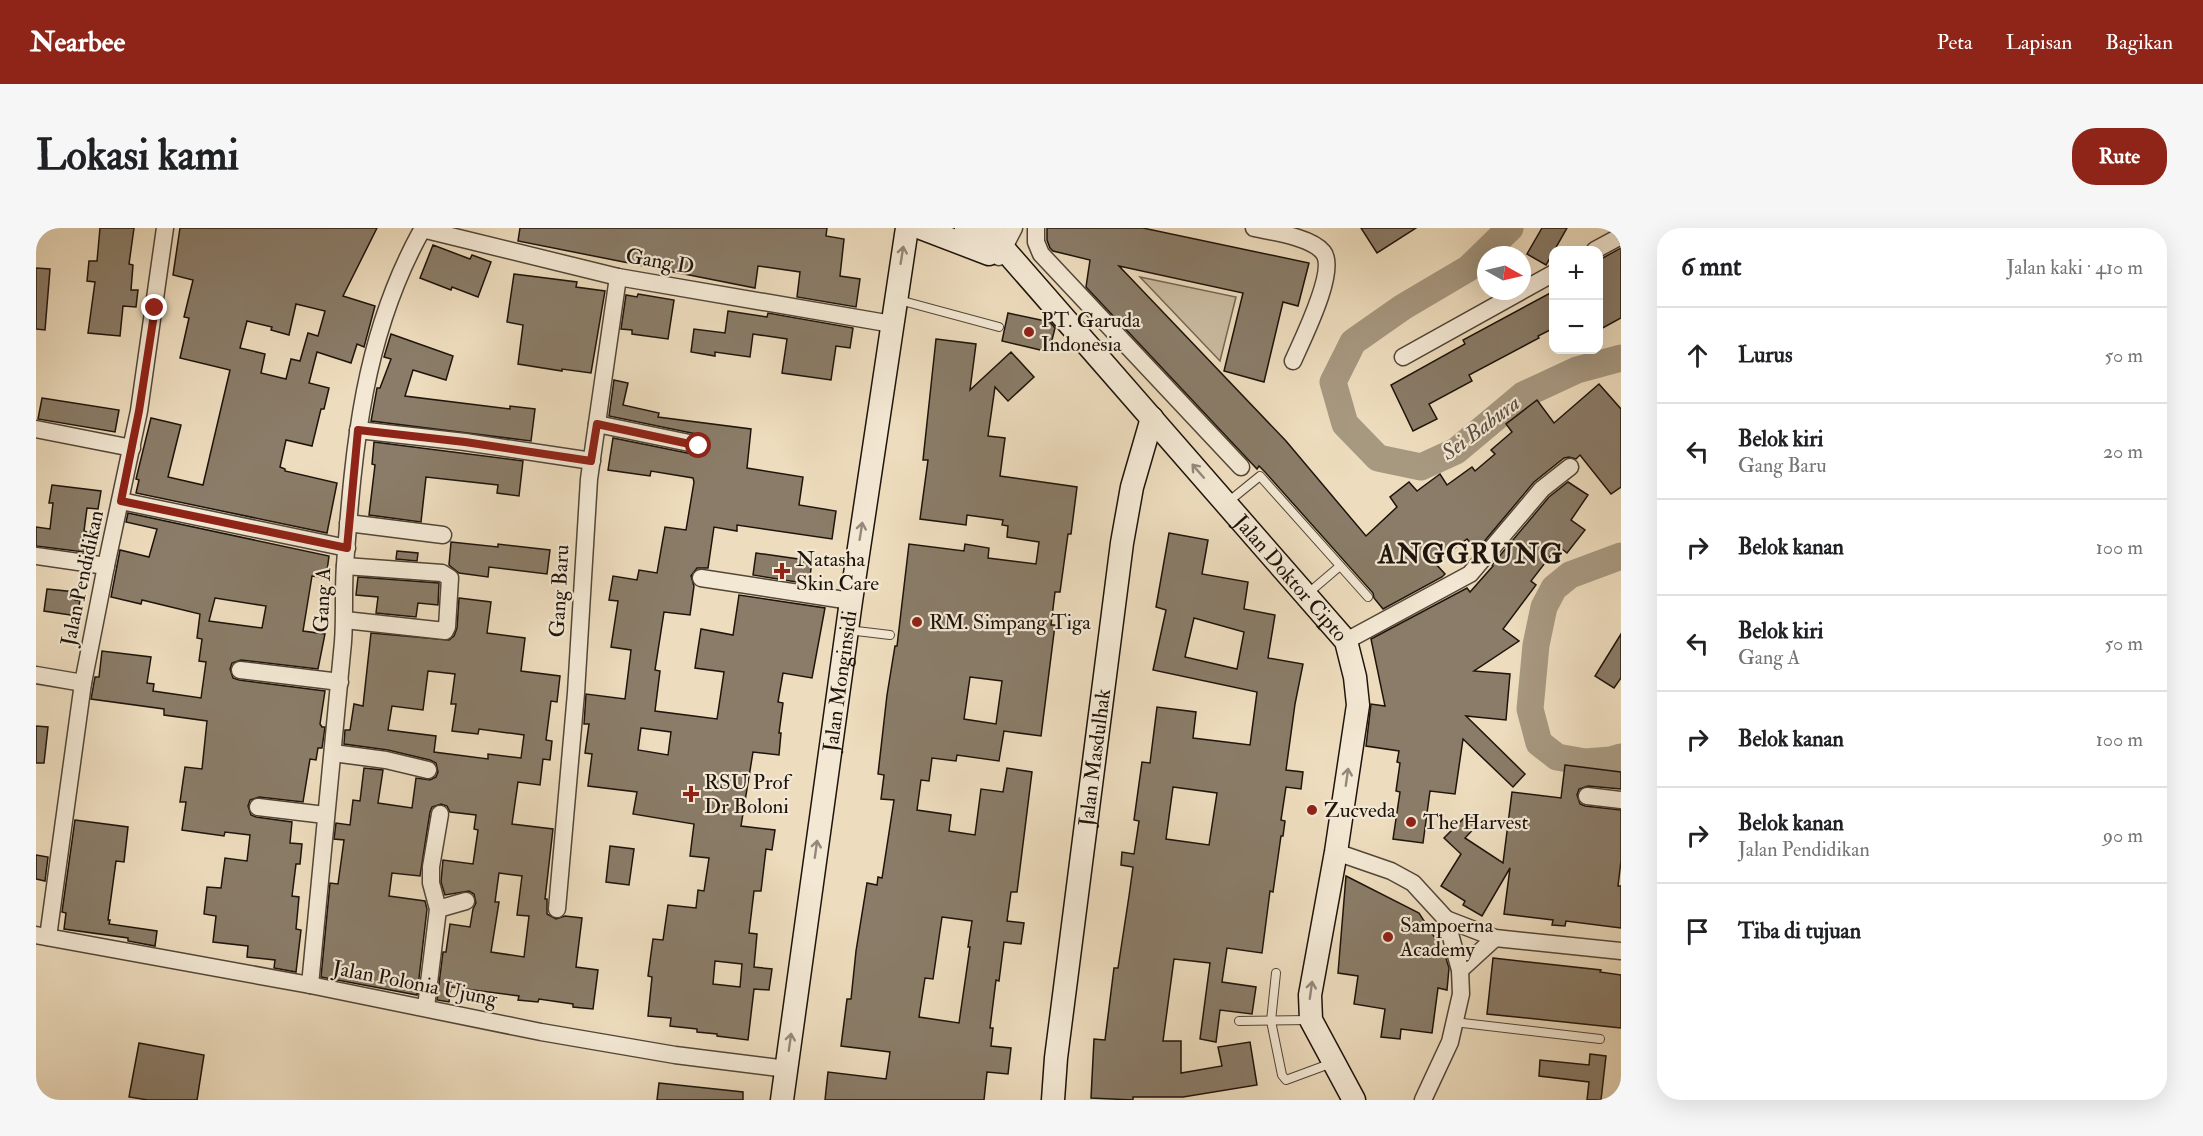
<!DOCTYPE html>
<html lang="id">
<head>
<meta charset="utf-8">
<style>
	:root { --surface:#fff; --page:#f6f6f6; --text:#202124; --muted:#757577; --line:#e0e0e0; --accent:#8f2418 }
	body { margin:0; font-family:"IM FELL Double Pica",serif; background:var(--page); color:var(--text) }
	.controls { position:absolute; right:18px; top:18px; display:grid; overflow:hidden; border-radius:12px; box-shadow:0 6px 24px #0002 }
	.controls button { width:54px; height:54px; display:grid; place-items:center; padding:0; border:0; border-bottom:2px solid var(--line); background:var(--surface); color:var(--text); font:30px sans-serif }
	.compass { position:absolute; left:1441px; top:18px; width:54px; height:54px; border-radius:50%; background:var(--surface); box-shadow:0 6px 24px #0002; rotate:98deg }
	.stop { position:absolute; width:18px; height:18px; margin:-14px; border:4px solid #8f2418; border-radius:50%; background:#fff }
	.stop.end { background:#8f2418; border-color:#fff; box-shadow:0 2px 6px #0008 }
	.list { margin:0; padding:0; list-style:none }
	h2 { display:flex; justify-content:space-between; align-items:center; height:78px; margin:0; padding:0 24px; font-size:26px }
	h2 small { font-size:20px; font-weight:400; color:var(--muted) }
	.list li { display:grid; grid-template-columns:39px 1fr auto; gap:18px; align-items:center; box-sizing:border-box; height:96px; padding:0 24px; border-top:2px solid var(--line) }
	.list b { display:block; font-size:22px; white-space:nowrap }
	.list p { margin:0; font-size:20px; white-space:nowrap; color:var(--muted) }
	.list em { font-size:20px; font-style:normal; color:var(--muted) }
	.icon { flex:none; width:33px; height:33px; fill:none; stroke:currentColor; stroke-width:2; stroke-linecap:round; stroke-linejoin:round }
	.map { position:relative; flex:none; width:1585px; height:872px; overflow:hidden; border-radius:24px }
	header { display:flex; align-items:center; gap:36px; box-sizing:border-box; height:84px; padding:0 30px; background:var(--accent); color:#fff }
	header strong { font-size:28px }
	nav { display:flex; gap:33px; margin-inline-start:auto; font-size:21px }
	.intro { display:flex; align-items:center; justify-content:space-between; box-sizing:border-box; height:144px; padding:0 36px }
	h1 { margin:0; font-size:42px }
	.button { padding:15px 27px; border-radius:24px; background:var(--accent); color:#fff; font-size:21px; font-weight:700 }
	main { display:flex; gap:36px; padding:0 36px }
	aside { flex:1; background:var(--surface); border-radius:24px; box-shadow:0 6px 24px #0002 }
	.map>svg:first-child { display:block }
</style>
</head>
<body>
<header>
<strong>Nearbee</strong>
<nav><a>Peta</a><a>Lapisan</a><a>Bagikan</a></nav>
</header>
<div class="intro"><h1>Lokasi kami</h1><a class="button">Rute</a></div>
<main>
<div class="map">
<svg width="1585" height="872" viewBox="0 0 1585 872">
	<rect width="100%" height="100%" fill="#eddcbd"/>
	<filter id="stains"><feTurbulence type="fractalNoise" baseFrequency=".00333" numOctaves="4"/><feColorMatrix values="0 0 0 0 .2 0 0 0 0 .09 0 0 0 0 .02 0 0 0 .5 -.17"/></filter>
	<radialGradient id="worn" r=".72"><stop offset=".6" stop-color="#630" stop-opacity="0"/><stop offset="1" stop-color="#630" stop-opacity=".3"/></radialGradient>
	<!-- green -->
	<polygon fill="#caba9f" stroke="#746755" stroke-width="1.5" points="1104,49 1200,69 1184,133"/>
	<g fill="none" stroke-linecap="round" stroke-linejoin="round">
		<!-- river -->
		<g stroke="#a79880" stroke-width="27">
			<polyline points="1474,0 1433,40 1367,79 1317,114 1297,154 1309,196 1342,230 1385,239 1420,223 1487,167 1541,142 1585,130"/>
			<polyline points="1585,328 1534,347 1518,360 1508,379 1500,417 1494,481 1503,515 1521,529 1549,534 1575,532 1585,529"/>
		</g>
	</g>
	<!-- building -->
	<g fill="#8a7c68" stroke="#1e140b" stroke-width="1.5" fill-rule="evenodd">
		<polygon points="64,0 98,0 93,36 97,37 95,62 102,62 100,79 87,78 84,108 52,105 59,54 51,53 53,33 61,33"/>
		<path d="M144,0H341L307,68L339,78L328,119L321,116L315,135L281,124L273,155L293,160L288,181H285L276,218L250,212L244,239L249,241V243L301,255L291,305L100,265L103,252L100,251L115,190L145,197L132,249L167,257L194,142L144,130L153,90L148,89L157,52L137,47ZM260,76L289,83L282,108L272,105L264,133L255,131L250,151L225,145L229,126L204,120L211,93L236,99L235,102L253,107Z"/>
		<polygon points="484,0 791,0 790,8 808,11 804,48 824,51 820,79 761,69 764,44 722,38 719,60 482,13"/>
		<polygon points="1011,0 1107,0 1273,35 1262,78 1247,74 1228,154 1188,143 1207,65 1083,38 1250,213 1330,308 1361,279 1354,269 1373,254 1381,263 1404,246 1411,257 1436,239 1439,243 1459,226 1455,222 1476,204 1470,196 1501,172 1518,195 1563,156 1585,181 1585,259 1575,266 1544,227 1540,231 1533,229 1528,230 1498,254 1441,322 1431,311 1399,335 1409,346 1406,349 1347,381 1338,370 1337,365 1229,244 1223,238 1221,241 1050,59 1054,32 1017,23 1014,20 1011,12"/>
		<polygon points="1325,0 1380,0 1341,25"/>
		<polygon points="1506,0 1531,0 1510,37 1491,26"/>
		<polygon points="397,17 434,31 436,27 455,34 442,69 416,59 415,62 384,50"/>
		<polygon points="1585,20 1585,90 1563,102 1563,32"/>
		<polygon points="0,40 14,41 9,102 0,101"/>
		<polygon points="478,46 541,54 540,59 569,63 555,145 526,141 526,143 482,136 487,97 471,94"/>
		<polygon points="1518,63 1518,100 1502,108 1503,110 1433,147 1436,153 1393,176 1401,191 1377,203 1355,157 1429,116 1427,112"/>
		<polygon points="602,66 638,72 632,111 596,106 596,102 585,101 590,67 601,69"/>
		<polygon points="692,83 731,89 732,85 817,100 814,120 800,118 795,152 746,145 751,111 717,106 714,129 679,124 679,128 655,124 658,101 689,105"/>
		<polygon points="972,85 1014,94 1019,100 1013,124 966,113"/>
		<polygon points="355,106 417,128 410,152 377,142 369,168 474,181 474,178 499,181 495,213 335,193 341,160 344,160 355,131 348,129"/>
		<path d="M900,111L940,116L934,162L975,124L998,149L972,173L959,159L952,208L969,210L964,248L1041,259L1035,306H1032L1024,364H1019L1015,397H1019L1005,508L968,503L963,533L921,527L920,533L896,530L893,553L885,552L881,582L915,587L913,603L939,607L945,561L967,564L971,540L996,544L981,664H975L971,693L988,695L985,716L968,714L963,753L960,752L954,800H957L955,818L975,820L972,846L951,844L948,872H789L792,844L850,851L854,824L805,818L811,771H815L820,723L831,655L841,657L842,649L846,650L858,572L845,571L848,547L842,546L851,467L859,418H861L873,316L928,323L929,316L953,320L952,330L1000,336L1003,314L971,309L972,298L966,297L967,292L931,287L930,297L884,291L892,232H887ZM934,449L966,453L960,496L928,491ZM906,689L936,693L932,719H934L923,795L883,789L889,750L897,751Z"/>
		<path d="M578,152L592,155L587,177L623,185L622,189L715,201L711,240L767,249L763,277L800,283L796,311L701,297V303L678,299L672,340H661L655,348L658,358L654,387L628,384L619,442L624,443L619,483L681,491L688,444L659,440L665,401L697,407L703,367L789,380L776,450L747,445L742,474L747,475L743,505H745L743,527L717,524L705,598L739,602L736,622L730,621L725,663H718L713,705L721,706L718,739L736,741L733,762L718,761L712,812L681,808V806L661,804V801L634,798L635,790L612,788L616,749L612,748L617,711L627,712L632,677L660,680L662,662L668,663L673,630L654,628L658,596L597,586L601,564L552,558L556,526L549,525L553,496H548L550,466L589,471L595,422L575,419L582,373L573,372L577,348L601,352L603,342L621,345L629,299L650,302L658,254L657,250L615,243L614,248L572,242L577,210L661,227L670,224L673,219L670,210L665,207L573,188ZM605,500L635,504L632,527L602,522ZM679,733L706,736L704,759L677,756Z"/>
		<polygon points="6,170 83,182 79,204 2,191"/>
		<polygon points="338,214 487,233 483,268 461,265 462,257 390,249 385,294 333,287 339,237 336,236"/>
		<polygon points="1532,254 1552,267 1535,292 1549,302 1531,325 1522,318 1495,353 1500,357 1467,401 1483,413 1438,443 1474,446 1470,492 1430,488 1489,546 1477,559 1427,511 1419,566 1394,563 1387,615 1357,611 1364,564 1360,563 1364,535 1361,534 1363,523 1330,518 1335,476 1349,478 1335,411 1431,360 1434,364 1457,338 1456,337 1513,269"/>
		<polygon points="16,257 65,263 62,281 51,280 48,303 51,304 48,324 0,318 0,299 14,301 17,275 13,275"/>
		<path d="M92,285L293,328L290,350L276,348L267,403L289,406L282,441L205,432L196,435L194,441L197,450L203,452L289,463L284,496L286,499H289L286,520H282L280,532L274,531L267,574L223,569L214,572L212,578L215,587L220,589L256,594L254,615L266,616L264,636H260L256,668L263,669L260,701L265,702L260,744L238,740L239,732L211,729L212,718L177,714L180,688L168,686L171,659L185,660L189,630L211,633L214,607L189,604L188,608L146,602L150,574H144L149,539L166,541L171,493L128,487V481L55,471L59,449H63L66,423L115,429L111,455L118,456L117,463L165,470L170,434L163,433L166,411L161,410L164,386L106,372L105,376L75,369L84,322L113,329L121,301L90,294ZM179,370L230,378L226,400L173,393Z"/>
		<path d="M1133,305L1172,312L1166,346L1212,354L1208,381L1239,387L1232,430L1267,436L1259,476L1250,542L1267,544L1265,561L1250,559L1245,592L1249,593L1247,608H1245L1237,664L1234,663L1226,725L1191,720L1186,754L1220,759L1216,786L1184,782L1180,814L1164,811L1174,735L1138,731L1127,813H1145V845L1186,838L1182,819L1214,814L1221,857L1147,869H1097V872L1055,870L1058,811L1069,812L1078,740H1082L1093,668L1097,639L1085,637L1086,624L1098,626L1103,593L1098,592L1106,534L1114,535L1121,479L1160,484L1157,510L1214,517L1221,464L1117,442L1130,382L1120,379ZM1158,390L1208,404L1201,441L1149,429ZM1137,559L1181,565L1173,617L1130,611Z"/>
		<polygon points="415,314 462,319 462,316 514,322 511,346 453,339 452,349 423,345 413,337"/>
		<polygon points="361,323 382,325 381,333 360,331"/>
		<polygon points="720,325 776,333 773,356 717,347"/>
		<polygon points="322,349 403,355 402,377 382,375 380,389 340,385 342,369 320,367"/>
		<polygon points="11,361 40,364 39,372 44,372 41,388 8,383"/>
		<path d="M423,370L455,374L451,405L489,410L485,443L524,448L521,474L515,473L510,512L516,513L514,532L507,531L504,557L482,554L476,596L517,601L509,671H511V686L520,691L529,688L546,690L540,739L562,742L557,781L537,779V776L503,771L502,774L482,772L483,768L415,759L413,774L401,772L407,724H410L414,696L434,699L437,681L440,675L438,666L433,663L409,667L405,654L407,632L437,636L442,602L438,601L440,587L414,584L411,578L405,576L396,579L394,584L384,648L356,645L353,668L389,673L391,681L381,767L285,749L294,655L302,656L308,612L298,611L300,595L314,597L317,572L324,573L328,540L347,542L342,575L376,580L380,550L394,552L400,549L402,544L400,535L394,532L352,522L308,516L309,502H314L318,476L327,478L335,405L413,412L418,408L421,400ZM392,443L419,446L415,476H420L416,503L442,506L443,501L488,507L485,530L452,526V531L398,524L400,508L352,502L356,478L387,482ZM463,645L486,648L481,687L493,688L488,729L455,724L463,674H459Z"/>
		<polygon points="1585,406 1585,450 1578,460 1559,448"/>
		<polygon points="0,498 12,499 8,535 0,535"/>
		<polygon points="1529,537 1585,544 1585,561 1552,558 1543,561 1541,567 1544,576 1549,578 1585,582 1585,633 1582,658 1585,658 1585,700 1530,693 1529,698 1516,697 1517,692 1468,686 1474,640 1446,688 1427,677 1429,673 1405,658 1425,626 1408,610 1430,588 1435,588 1443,595 1429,610 1467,635 1476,564 1525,570"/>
		<polygon points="39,592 92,599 88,634 80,633 72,692 74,692 73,696 121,703 119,718 92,713 92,710 28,701 30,685 26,684"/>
		<polygon points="574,618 598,621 593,657 570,654"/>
		<polygon points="0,627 12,629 9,653 0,651"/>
		<polygon points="1310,648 1383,685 1408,724 1413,740 1411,762 1402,760 1396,805 1365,801 1364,811 1345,809 1349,781 1318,776 1322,748 1302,745"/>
		<polygon points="1457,730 1565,742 1564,744 1585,747 1585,800 1451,786"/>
		<polygon points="103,815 168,827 161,872 112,872 93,869"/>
		<polygon points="1554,826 1570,828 1565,872 1551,872 1553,854 1503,848 1504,832 1553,837"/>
		<polygon points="623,855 707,864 707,872 621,872"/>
	</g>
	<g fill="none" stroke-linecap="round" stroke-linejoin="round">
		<!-- lane casing -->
		<g stroke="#524638" stroke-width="10">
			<g id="lane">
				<polyline points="863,72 963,99"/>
				<polyline points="1192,274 1224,248 1332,369"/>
				<polyline points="1270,367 1304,338"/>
				<polyline points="812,402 854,407"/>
				<polyline points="1240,745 1235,793 1246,847 1250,852 1296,835"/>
				<polyline points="1203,793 1274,792"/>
				<polyline points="1418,794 1564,811"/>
			</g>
		</g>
		<!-- street casing -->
		<g stroke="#524638" stroke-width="19">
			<g id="street">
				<polyline points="1000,0 1000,14 1005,26 1205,239"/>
				<path d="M1218,0C1237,4 1275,9 1287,24C1302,42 1266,112 1257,133"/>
				<polyline points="386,1 582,49 856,96"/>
				<polyline points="1559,22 1585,8"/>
				<polyline points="947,23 961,0"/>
				<polyline points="963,29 978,0"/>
				<polyline points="1367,129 1518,45"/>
				<polyline points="561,196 663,217"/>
				<polyline points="0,201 96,220"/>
				<polyline points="322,202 429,214 556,233"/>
				<polyline points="85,273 311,320"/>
				<polyline points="312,295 407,307"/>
				<polyline points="0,328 70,338"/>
				<polyline points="665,350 815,373"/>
				<polyline points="309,392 409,403 411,399 414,350 406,345 309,338"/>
				<polyline points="1310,413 1434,346 1506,261 1534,239"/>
				<polyline points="204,442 304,454"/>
				<polyline points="0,447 47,455"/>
				<polyline points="297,525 350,532 392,542"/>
				<polyline points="1551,568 1585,572"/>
				<polyline points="222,579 289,587"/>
				<polyline points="1300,624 1355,643 1377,655 1410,691 1424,742 1425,766 1414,814 1387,872"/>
				<polyline points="402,681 430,673"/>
				<polyline points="521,681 540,465 553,251 582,49"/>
				<polyline points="1410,691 1459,710 1585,723"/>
				<polyline points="0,707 274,757 505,804 639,827 751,841"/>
				<polyline points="12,709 47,455 70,338 103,183 129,0"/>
				<polyline points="1424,742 1459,710"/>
				<path d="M274,757C284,642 297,528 307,414C309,388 307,362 309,337C318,217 327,107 387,0"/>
				<polyline points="390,779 402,681 395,655 395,639 404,586"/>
			</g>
		</g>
		<!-- secondary casing -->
		<g stroke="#1e140b" stroke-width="25">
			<g id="secondary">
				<polyline points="885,0 953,26"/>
				<path id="s1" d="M930,0L967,20L1310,413L1319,449L1322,477L1300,624L1274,767L1275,792L1318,872"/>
				<path id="s2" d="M746,872L815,373L871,0"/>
				<path id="s3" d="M1017,872L1020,830L1086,315L1096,259L1116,190"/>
			</g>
		</g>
		<!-- lane -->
		<use href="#lane" stroke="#f3e8d4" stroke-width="8"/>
		<!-- street -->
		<use href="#street" stroke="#f3e8d4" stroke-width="16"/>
		<!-- secondary -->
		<use href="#secondary" stroke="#f3e8d4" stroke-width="22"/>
	</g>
	<!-- one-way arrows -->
	<defs><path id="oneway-shaft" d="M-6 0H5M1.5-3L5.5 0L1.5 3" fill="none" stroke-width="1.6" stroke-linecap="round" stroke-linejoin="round" transform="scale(1.5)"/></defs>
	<g stroke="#93897a">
		<use href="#oneway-shaft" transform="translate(866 27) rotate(-81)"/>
		<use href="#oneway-shaft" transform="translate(1162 243) rotate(-131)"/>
		<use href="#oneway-shaft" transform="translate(825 303) rotate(-81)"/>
		<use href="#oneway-shaft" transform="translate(1311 549) rotate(-82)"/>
		<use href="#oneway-shaft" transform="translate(780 621) rotate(-82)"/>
		<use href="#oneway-shaft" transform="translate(1275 762) rotate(-82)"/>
		<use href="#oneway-shaft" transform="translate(754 814) rotate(-82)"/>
	</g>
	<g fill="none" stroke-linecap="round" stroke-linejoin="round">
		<!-- route -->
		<polyline stroke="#8f2418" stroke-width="8" points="119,80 103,183 85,273 311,320 322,202 429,214 555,233 561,196 663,218"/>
	</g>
	<!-- markers -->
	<g fill="#8f2418" stroke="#f3e8d4" stroke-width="2">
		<circle cx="993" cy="104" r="6"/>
		<path d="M743 334h6v6h6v6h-6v6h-6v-6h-6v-6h6z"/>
		<circle cx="881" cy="394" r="6"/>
		<path d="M652 557h6v6h6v6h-6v6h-6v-6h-6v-6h6z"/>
		<circle cx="1276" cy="582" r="6"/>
		<circle cx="1375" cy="594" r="6"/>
		<circle cx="1352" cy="709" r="6"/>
	</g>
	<g text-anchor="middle" stroke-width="4.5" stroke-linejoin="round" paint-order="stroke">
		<!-- street labels -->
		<g font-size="21" fill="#1e140b" stroke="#f3e8d4">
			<text transform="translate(624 33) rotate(10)" y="7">Gang D</text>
			<text transform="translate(46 350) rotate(-78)" y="7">Jalan Pendidikan</text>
			<text dy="7" stroke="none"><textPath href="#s1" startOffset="480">Jalan Doktor Cipto</textPath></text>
			<text transform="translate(523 363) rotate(-87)" y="7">Gang Baru</text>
			<text transform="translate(286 372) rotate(-88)" y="7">Gang A</text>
			<text dy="7" stroke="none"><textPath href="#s2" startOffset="423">Jalan Monginsidi</textPath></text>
			<text dy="7" stroke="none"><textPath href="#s3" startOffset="345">Jalan Masdulhak</textPath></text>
			<text transform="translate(379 755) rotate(11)" y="7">Jalan Polonia Ujung</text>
		</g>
		<!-- poi labels -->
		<g font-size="21" fill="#1e140b" stroke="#f3e8d4" text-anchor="start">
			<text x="1005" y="99">PT. Garuda<tspan x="1005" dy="24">Indonesia</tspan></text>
			<text x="760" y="338">Natasha<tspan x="760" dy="24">Skin Care</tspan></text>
			<text x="893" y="401">RM. Simpang Tiga</text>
			<text x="668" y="561">RSU Prof<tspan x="668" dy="24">Dr Boloni</tspan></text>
			<text x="1288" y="589">Zucveda</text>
			<text x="1387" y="601">The Harvest</text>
			<text x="1364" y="704">Sampoerna<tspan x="1364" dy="24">Academy</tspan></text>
		</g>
		<!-- water labels -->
		<g font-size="22" font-style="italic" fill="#5c4f40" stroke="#f3e8d4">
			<text transform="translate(1444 199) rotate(-37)" y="8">Sei Babura</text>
		</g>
		<!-- district labels -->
		<g font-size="27" font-weight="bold" letter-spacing="1.5" fill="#1e140b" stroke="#f3e8d4">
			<text x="1435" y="335">ANGGRUNG</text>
		</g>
	</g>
	<rect width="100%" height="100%" filter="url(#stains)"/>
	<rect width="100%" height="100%" fill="url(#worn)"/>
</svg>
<div class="controls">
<button>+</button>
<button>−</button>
</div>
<svg class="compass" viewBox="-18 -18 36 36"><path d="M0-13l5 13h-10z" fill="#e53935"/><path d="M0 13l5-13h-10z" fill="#757577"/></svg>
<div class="stop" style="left:663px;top:218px"></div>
<div class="stop end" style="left:119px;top:80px"></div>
</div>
<aside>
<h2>6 mnt<small>Jalan kaki · 410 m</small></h2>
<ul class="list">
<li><svg class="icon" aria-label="ahead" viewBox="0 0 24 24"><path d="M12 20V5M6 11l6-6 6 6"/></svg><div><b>Lurus</b></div><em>50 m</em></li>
<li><svg class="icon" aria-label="left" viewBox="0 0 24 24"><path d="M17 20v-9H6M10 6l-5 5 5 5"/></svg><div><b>Belok kiri</b><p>Gang Baru</p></div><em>20 m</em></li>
<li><svg class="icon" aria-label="right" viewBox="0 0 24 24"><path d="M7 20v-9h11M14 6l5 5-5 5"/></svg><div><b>Belok kanan</b></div><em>100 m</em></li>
<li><svg class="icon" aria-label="left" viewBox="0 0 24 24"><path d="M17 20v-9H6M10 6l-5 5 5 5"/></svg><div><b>Belok kiri</b><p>Gang A</p></div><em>50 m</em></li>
<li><svg class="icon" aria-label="right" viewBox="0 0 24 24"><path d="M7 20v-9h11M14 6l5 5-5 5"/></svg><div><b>Belok kanan</b></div><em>100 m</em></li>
<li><svg class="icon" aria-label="right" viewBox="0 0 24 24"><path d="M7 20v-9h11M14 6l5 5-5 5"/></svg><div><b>Belok kanan</b><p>Jalan Pendidikan</p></div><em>90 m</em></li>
<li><svg class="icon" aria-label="arrive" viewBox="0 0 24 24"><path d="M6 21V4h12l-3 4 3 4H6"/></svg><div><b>Tiba di tujuan</b></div></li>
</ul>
</aside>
</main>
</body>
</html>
